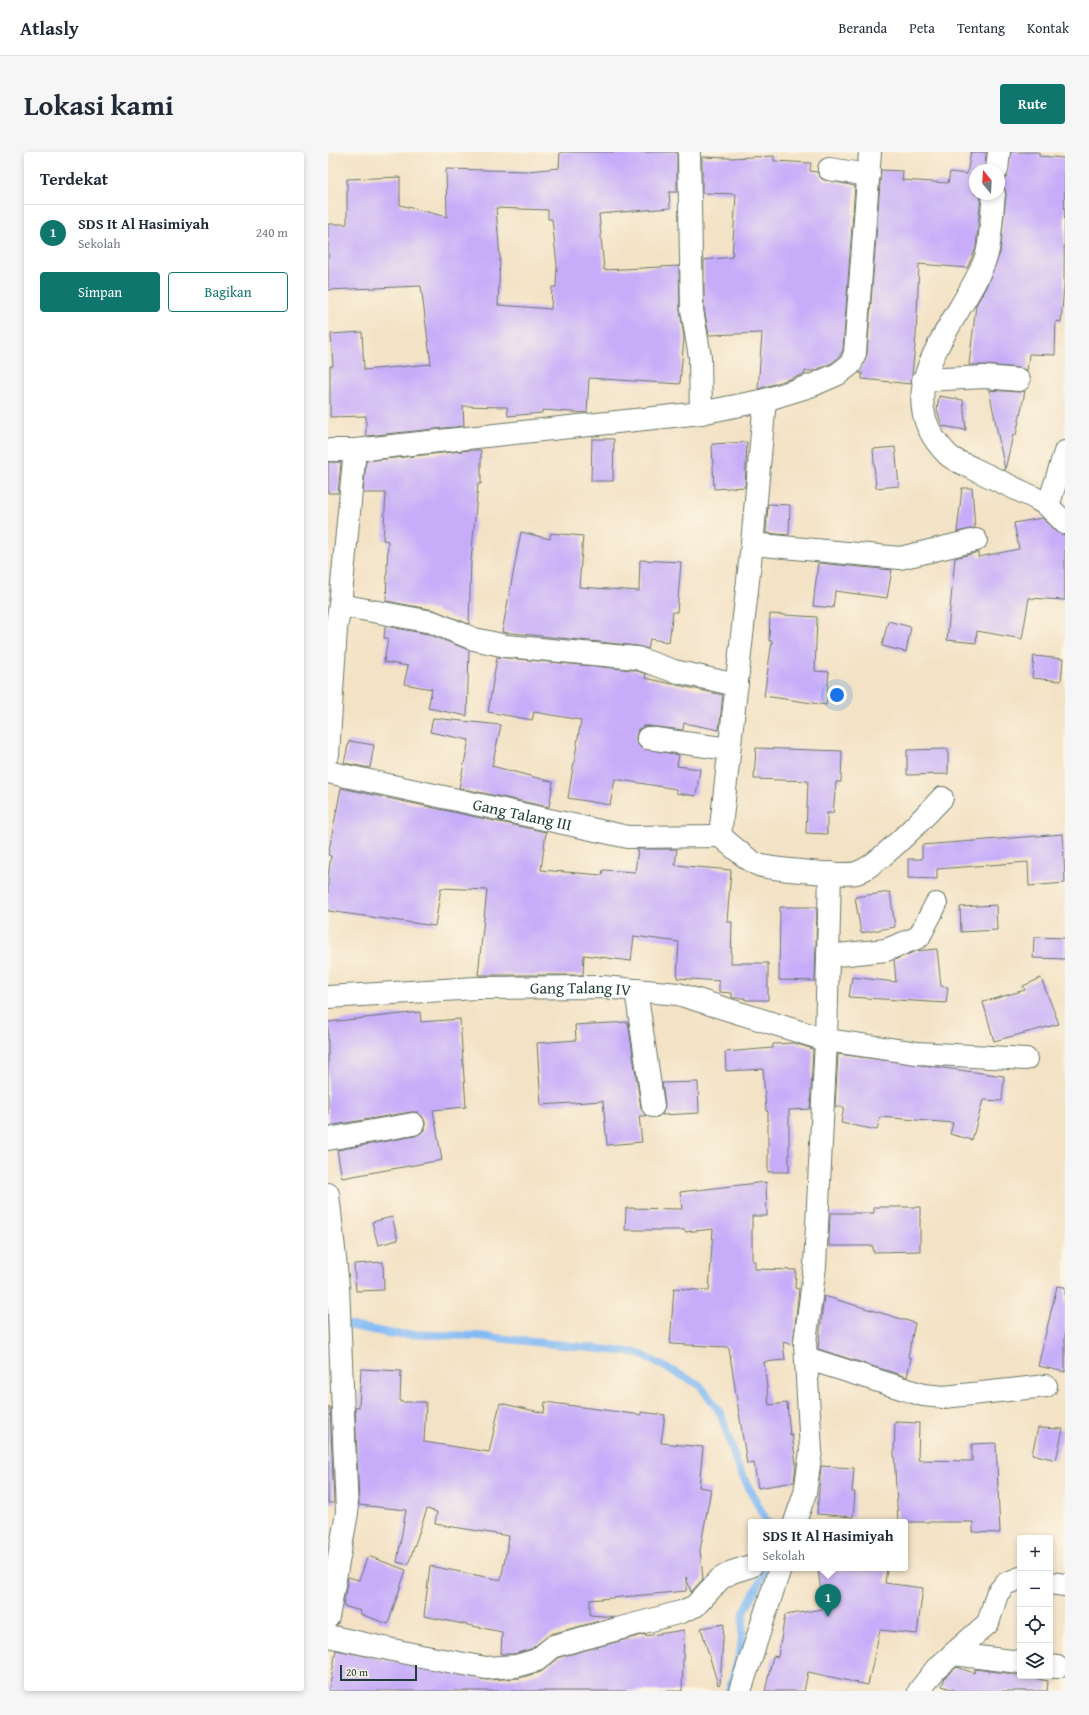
<!DOCTYPE html>
<html lang="id">
<head>
<meta charset="utf-8">
<style>
	:root { --surface:#fff; --page:#f6f6f7; --text:#1f2937; --muted:#747a83; --line:#e0e1e3; --accent:#0f766e }
	body { margin:0; font-family:"Gentium Book Plus",serif; background:var(--page); color:var(--text) }
	.controls { position:absolute; right:12px; bottom:12px; display:grid; overflow:hidden; border-radius:4px; box-shadow:0 2px 6px #0003 }
	.controls button { width:36px; height:36px; display:grid; place-items:center; padding:0; border:0; border-bottom:1px solid var(--line); background:var(--surface); color:var(--text); font:20px sans-serif }
	.compass { position:absolute; left:641px; top:12px; width:36px; height:36px; border-radius:50%; background:var(--surface); box-shadow:0 2px 6px #0003; rotate:342deg }
	.scale { position:absolute; left:12px; bottom:10px; width:77px; box-sizing:border-box; padding-left:4px; border:2px solid #1f3d34; border-top:0; font-size:11px; line-height:14px; white-space:nowrap; color:#1f3d34; -webkit-text-stroke:3px #fcf5e5; paint-order:stroke }
	.you { position:absolute; left:509px; top:543px; width:14px; height:14px; margin:-10px; border:3px solid #fff; border-radius:50%; background:#1a73e8; box-shadow:0 0 0 6px #1a73e833 }
	.badge { display:grid; place-items:center; width:26px; height:26px; border-radius:50%; background:var(--accent); color:#fff; font-size:13px; font-weight:700 }
	.pin { position:absolute; translate:-50% -33px; filter:drop-shadow(0 1px 2px #0008) }
	.pin::after { content:''; position:absolute; top:21px; width:14px; height:12px; background:inherit; clip-path:polygon(0 0,100% 0,50% 100%) }
	.popup { position:absolute; left:420px; top:1367px; width:160px; height:52px; box-sizing:border-box; display:grid; place-content:center; border-radius:4px; background:var(--surface); filter:drop-shadow(0 1px 3px #0005); font-size:13px; white-space:nowrap; color:var(--muted) }
	.popup b { font-size:15px; color:var(--text) }
	.popup::after { content:''; position:absolute; left:50%; top:100%; margin-left:-8px; border:8px solid transparent; border-top-color:var(--surface) }
	.list { margin:0; padding:0; list-style:none }
	h2 { display:flex; justify-content:space-between; align-items:center; height:52px; margin:0; padding:0 16px; font-size:17px }
	h2 small { font-size:13px; font-weight:400; color:var(--muted) }
	.list li { display:grid; grid-template-columns:26px 1fr auto; gap:12px; align-items:center; box-sizing:border-box; height:56px; padding:0 16px; border-top:1px solid var(--line) }
	.list b { display:block; font-size:15px; white-space:nowrap }
	.list p { margin:0; font-size:13px; white-space:nowrap; color:var(--muted) }
	.list em { font-size:13px; font-style:normal; color:var(--muted) }
	.actions { display:flex; gap:8px; padding:12px 16px }
	.actions a { flex:1; padding:9px 0; border:1px solid var(--accent); border-radius:4px; text-align:center; font-size:14px; color:var(--accent) }
	.actions .main { background:var(--accent); color:#fff }
	.icon { flex:none; width:22px; height:22px; fill:none; stroke:currentColor; stroke-width:2; stroke-linecap:round; stroke-linejoin:round }
	.map { position:relative; flex:none; width:737px; height:1539px; overflow:hidden; border-radius:4px }
	header { display:flex; align-items:center; gap:24px; box-sizing:border-box; height:56px; padding:0 20px; background:var(--surface); border-bottom:1px solid var(--line) }
	header strong { font-size:19px }
	nav { display:flex; gap:22px; margin-inline-start:auto; font-size:14px }
	.intro { display:flex; align-items:center; justify-content:space-between; box-sizing:border-box; height:96px; padding:0 24px }
	h1 { margin:0; font-size:28px }
	.button { padding:10px 18px; border-radius:4px; background:var(--accent); color:#fff; font-size:14px; font-weight:700 }
	main { display:flex; gap:24px; padding:0 24px }
	aside { flex:1; background:var(--surface); border-radius:4px; box-shadow:0 2px 6px #0003 }
	.map>svg:first-child { display:block }
</style>
</head>
<body>
<header>
<strong>Atlasly</strong>
<nav><a>Beranda</a><a>Peta</a><a>Tentang</a><a>Kontak</a></nav>
</header>
<div class="intro"><h1>Lokasi kami</h1><a class="button">Rute</a></div>
<main>
<aside>
<h2>Terdekat<small></small></h2>
<ul class="list">
<li><span class="badge">1</span><div><b>SDS It Al Hasimiyah</b><p>Sekolah</p></div><em>240 m</em></li>
</ul>
<div class="actions"><a class="main">Simpan</a><a>Bagikan</a></div>
</aside>
<div class="map">
<svg width="737" height="1539" viewBox="0 0 737 1539">
	<rect width="100%" height="100%" fill="#fcf5e5"/>
	<filter id="ink" filterUnits="userSpaceOnUse"><feTurbulence type="fractalNoise" baseFrequency=".025" numOctaves="2"/><feDisplacementMap in="SourceGraphic" scale="8" xChannelSelector="R" yChannelSelector="G"/><feConvolveMatrix kernelMatrix="1 2 1 2 8 2 1 2 1" color-interpolation-filters="sRGB"/></filter>
	<filter id="wash" filterUnits="userSpaceOnUse"><feTurbulence type="fractalNoise" baseFrequency=".012" numOctaves="4" result="noise"/><feDisplacementMap in="SourceGraphic" scale="16" xChannelSelector="R" yChannelSelector="G"/><feGaussianBlur stdDeviation="0.9" result="paint"/><feColorMatrix in="noise" values="0 0 0 0 0 0 0 0 0 0 0 0 0 0 0 0 0 1.4 0 .05"/><feComposite in="paint" operator="in"/></filter>
	<g filter="url(#wash)">
		<rect width="100%" height="100%" fill="#f3e2c5"/>
		<g fill="none" stroke-linecap="round" stroke-linejoin="round">
			<!-- stream -->
			<g stroke="#85bbf4" stroke-width="8">
				<polyline points="0,1169 65,1182 150,1184 310,1201 372,1233 393,1262 409,1313 439,1370"/>
				<polyline points="401,1539 413,1497 416,1460 435,1424 436,1416"/>
			</g>
		</g>
		<g id="blocks">
			<!-- building -->
			<g fill="#c7adf9" fill-rule="evenodd">
				<path d="M232,0H349V40H341L342,56L271,62L276,118L351,114L352,158L356,185L352,232L261,226L259,261L214,258V261L180,264L179,255L135,254L136,274L38,284V264L2,265V214H5L3,182L34,180L36,218L103,212L93,134L0,138V72H19V27L72,25V53L119,65L118,17L200,19L231,16ZM168,56L220,58V67H224L229,113L228,135H224L223,157L170,153L172,107Z"/>
				<polygon points="643,0 658,0 657,18 647,18 647,42 653,42 648,96 639,116 591,112 588,185 583,232 534,227 534,221 531,221 539,202 553,18 575,19 574,28 620,31 622,20 639,22"/>
				<polygon points="683,0 711,0 711,4 737,6 736,134 733,170 728,169 727,203 701,202 699,219 692,216 658,213 641,213 648,153 658,135 672,101 678,43 677,37 671,30 679,25"/>
				<polygon points="446,4 446,9 483,11 482,19 489,20 494,27 527,34 515,198 512,204 504,211 485,219 477,219 477,222 430,237 434,181 381,183 376,157 376,108 404,105 408,42 374,41 374,5 401,6"/>
				<polygon points="661,238 690,240 697,239 688,283 685,283 677,318"/>
				<polygon points="611,244 635,248 638,278 614,274 609,258"/>
				<polygon points="264,287 286,287 285,329 263,329"/>
				<polygon points="419,290 417,335 386,337 384,292"/>
				<polygon points="567,295 571,334 548,336 545,297"/>
				<polygon points="143,298 153,298 153,332 150,332 143,409 141,472 106,458 58,449 60,389 55,388 58,341 35,341 38,309"/>
				<polygon points="0,310 13,310 10,341 0,341"/>
				<polygon points="634,336 644,336 647,376 629,380"/>
				<polygon points="440,352 462,353 461,383 438,381"/>
				<polygon points="714,366 728,380 737,383 737,448 701,446 694,487 649,479 648,491 619,488 627,406 650,400 650,405 691,397 686,371"/>
				<polygon points="193,380 222,387 223,381 255,384 251,435 311,439 312,408 353,410 349,460 345,460 341,490 322,487 320,497 310,494 174,480"/>
				<polygon points="490,411 564,418 559,446 507,439 505,456 485,454"/>
				<polygon points="442,462 489,465 487,519 501,520 498,553 436,544 444,489 441,489"/>
				<polygon points="560,469 583,475 578,500 554,494"/>
				<polygon points="57,474 100,482 141,498 139,564 100,556 104,537 76,532 80,514 56,510 60,486 56,486"/>
				<polygon points="706,504 735,507 733,529 704,526"/>
				<polygon points="169,505 306,518 318,522 317,526 395,543 391,578 356,571 355,578 321,574 316,574 310,578 308,584 308,590 313,596 351,603 349,614 372,617 368,644 348,641 348,637 287,627 282,653 240,646 253,568 206,560 204,568 160,560"/>
				<polygon points="105,566 173,573 164,614 225,630 221,655 131,636 141,588 102,580"/>
				<polygon points="21,589 46,593 42,616 16,611"/>
				<polygon points="428,596 514,599 513,630 508,630 505,661 499,661 499,682 478,681 480,629 426,627"/>
				<polygon points="620,597 620,622 579,623 579,598"/>
				<polygon points="13,636 218,680 213,718 274,723 275,718 307,720 310,697 349,697 347,713 403,718 399,770 404,770 403,811 440,811 440,848 417,848 417,846 404,846 404,841 391,840 391,829 349,826 351,790 306,784 303,809 256,803 255,823 150,823 159,738 113,736 107,774 0,759 0,724 3,704 0,703"/>
				<polygon points="735,682 737,731 701,734 700,710 609,717 609,727 580,726 580,707 594,707 594,693"/>
				<polygon points="562,740 567,775 533,781 527,745"/>
				<polygon points="668,753 669,778 633,780 632,755"/>
				<polygon points="452,755 489,755 487,829 451,828"/>
				<polygon points="706,785 737,786 737,807 705,806"/>
				<polygon points="609,797 613,834 620,835 618,851 521,845 524,825 568,830 566,808 588,799"/>
				<polygon points="713,826 731,872 666,889 655,850 697,838 695,834"/>
				<polygon points="92,860 93,870 132,867 138,955 105,958 114,1008 14,1026 9,998 87,984 93,981 97,977 97,970 94,964 90,960 83,960 0,974 0,870"/>
				<polygon points="300,870 313,956 318,964 311,964 314,990 279,993 275,949 213,953 209,891 248,888 247,873"/>
				<polygon points="466,891 485,897 482,957 461,958 461,1020 440,1020 440,959 438,959 435,917 398,919 397,900 445,896 445,892"/>
				<polygon points="510,902 676,924 674,949 655,948 644,988 622,982 625,971 552,965 549,978 513,971 516,955 507,955"/>
				<polygon points="370,930 371,961 334,963 337,953 334,931"/>
				<polygon points="438,1030 439,1064 424,1064 424,1109 427,1109 427,1117 468,1118 467,1136 471,1137 465,1193 455,1190 457,1208 436,1210 441,1253 459,1251 462,1283 464,1282 468,1312 466,1330 430,1336 426,1311 419,1312 401,1197 399,1195 342,1192 346,1136 381,1139 385,1077 357,1080 357,1078 297,1078 298,1056 354,1057 352,1040"/>
				<polygon points="546,1055 592,1055 592,1099 545,1100 545,1094 501,1094 502,1061 546,1061"/>
				<polygon points="64,1065 70,1088 50,1093 44,1070"/>
				<polygon points="55,1110 56,1138 28,1139 26,1112"/>
				<polygon points="729,1134 737,1135 737,1220 710,1214"/>
				<polygon points="496,1144 587,1171 580,1205 583,1206 579,1225 490,1197"/>
				<polygon points="33,1217 73,1219 72,1250 98,1250 96,1290 161,1300 172,1251 216,1261 217,1250 313,1263 313,1260 337,1263 333,1291 375,1295 371,1335 383,1337 372,1398 375,1427 363,1440 358,1425 358,1439 262,1448 262,1463 286,1465 223,1482 203,1497 186,1502 173,1502 174,1480 96,1464 102,1414 173,1428 181,1384 107,1372 109,1360 99,1357 80,1413 69,1410 78,1358 31,1353 27,1255 31,1255"/>
				<polygon points="0,1255 2,1255 6,1351 0,1351"/>
				<polygon points="567,1270 591,1271 590,1308 644,1309 644,1292 668,1291 672,1381 645,1380 645,1370 570,1370 566,1301"/>
				<polygon points="710,1276 735,1277 728,1308 704,1302"/>
				<polygon points="493,1314 526,1316 524,1340 527,1340 525,1365 489,1362"/>
				<polygon points="40,1404 78,1418 60,1472 32,1462 33,1459 15,1454 20,1425 31,1428"/>
				<polygon points="490,1416 559,1416 557,1431 595,1436 589,1482 552,1478 540,1533 480,1520 476,1539 437,1539 445,1504 450,1505 457,1463 495,1457"/>
				<polygon points="396,1472 392,1532 390,1533 373,1476"/>
				<polygon points="356,1478 354,1539 1,1539 8,1498 159,1528 191,1526 213,1520 232,1505 318,1482 317,1484"/>
				<polygon points="629,1515 646,1521 647,1517 678,1521 720,1529 719,1539 629,1539 614,1534 617,1525"/>
			</g>
		</g>
	</g>
	<g filter="url(#ink)">
		<use href="#blocks" fill-opacity="0" stroke="#697767" stroke-width="1"/>
		<g fill="none" stroke-linecap="round" stroke-linejoin="round">
			<!-- minor casing -->
			<g stroke="#697767" stroke-width="24">
				<g id="minor">
					<polyline points="361,0 364,158 372,205 373,261"/>
					<polyline points="501,17 541,23"/>
					<polyline points="669,18 671,0"/>
					<path d="M666,42C664,58 663,91 658,105C635,170 553,237 620,303C626,309 637,312 644,316C665,326 686,336 707,346L720,354L737,371"/>
					<polyline points="595,228 657,225 691,228"/>
					<polyline points="0,298 27,298 373,261 437,248 485,233 510,222 523,212 527,201 542,0"/>
					<polyline points="720,354 737,300"/>
					<polyline points="424,392 572,406 648,388"/>
					<polyline points="12,453 104,470 146,487 178,494 309,506 346,519 409,533"/>
					<polyline points="320,586 401,597"/>
					<polyline points="0,602 8,477 12,453 27,298"/>
					<path id="s1" d="M0,620L300,685L392,684"/>
					<polyline points="392,684 424,392 437,248"/>
					<path d="M392,684C401,691 421,710 431,713C441,717 518,724 528,721C548,716 598,663 614,646"/>
					<polyline points="500,804 558,798 591,785 608,752"/>
					<polyline points="308,838 325,954"/>
					<path id="s2" d="M0,845L148,836L275,835L350,842L498,888L589,901L698,907"/>
					<polyline points="0,987 85,972"/>
					<polyline points="0,1042 10,1134 19,1361 0,1465"/>
					<polyline points="478,1206 595,1243 616,1245 718,1234"/>
					<polyline points="467,1370 477,1341 483,1299 477,1190 487,1114 498,888 502,721"/>
					<polyline points="722,1431 737,1433"/>
					<polyline points="0,1484 93,1504 158,1516 188,1514 209,1508 226,1494 353,1460 367,1454 392,1427 404,1420 423,1414"/>
					<polyline points="625,1502 692,1510"/>
					<polyline points="722,1514 729,1515"/>
					<polyline points="412,1539 452,1416"/>
					<polyline points="591,1539 608,1517 660,1471 669,1442 677,1432 692,1426"/>
				</g>
			</g>
			<!-- minor -->
			<use href="#minor" stroke="#fff" stroke-width="22"/>
		</g>
	</g>
	<g text-anchor="middle" stroke-width="4" stroke-linejoin="round" paint-order="stroke">
		<!-- street labels -->
		<g font-size="16" fill="#1f3d34" stroke="#fcf5e5">
			<text dy="6" stroke="none"><textPath href="#s1" startOffset="199">Gang Talang III</textPath></text>
			<text dy="6" stroke="none"><textPath href="#s2" startOffset="253">Gang Talang IV</textPath></text>
		</g>
	</g>
</svg>
<div class="controls">
<button>+</button>
<button>−</button>
<button><svg class="icon" aria-label="locate" viewBox="0 0 24 24"><circle cx="12" cy="12" r="6"/><path d="M12 2v4M12 18v4M2 12h4M18 12h4"/></svg></button>
<button><svg class="icon" aria-label="layers" viewBox="0 0 24 24"><path d="M12 4l9 5-9 5-9-5zM3 14l9 5 9-5"/></svg></button>
</div>
<svg class="compass" viewBox="-18 -18 36 36"><path d="M0-13l5 13h-10z" fill="#e53935"/><path d="M0 13l5-13h-10z" fill="#747a83"/></svg>
<div class="scale">20 m</div>
<div class="you"></div>
<div class="pin badge" style="left:500px;top:1465px">1</div>
<div class="popup"><b>SDS It Al Hasimiyah</b>Sekolah</div>
</div>
</main>
</body>
</html>
